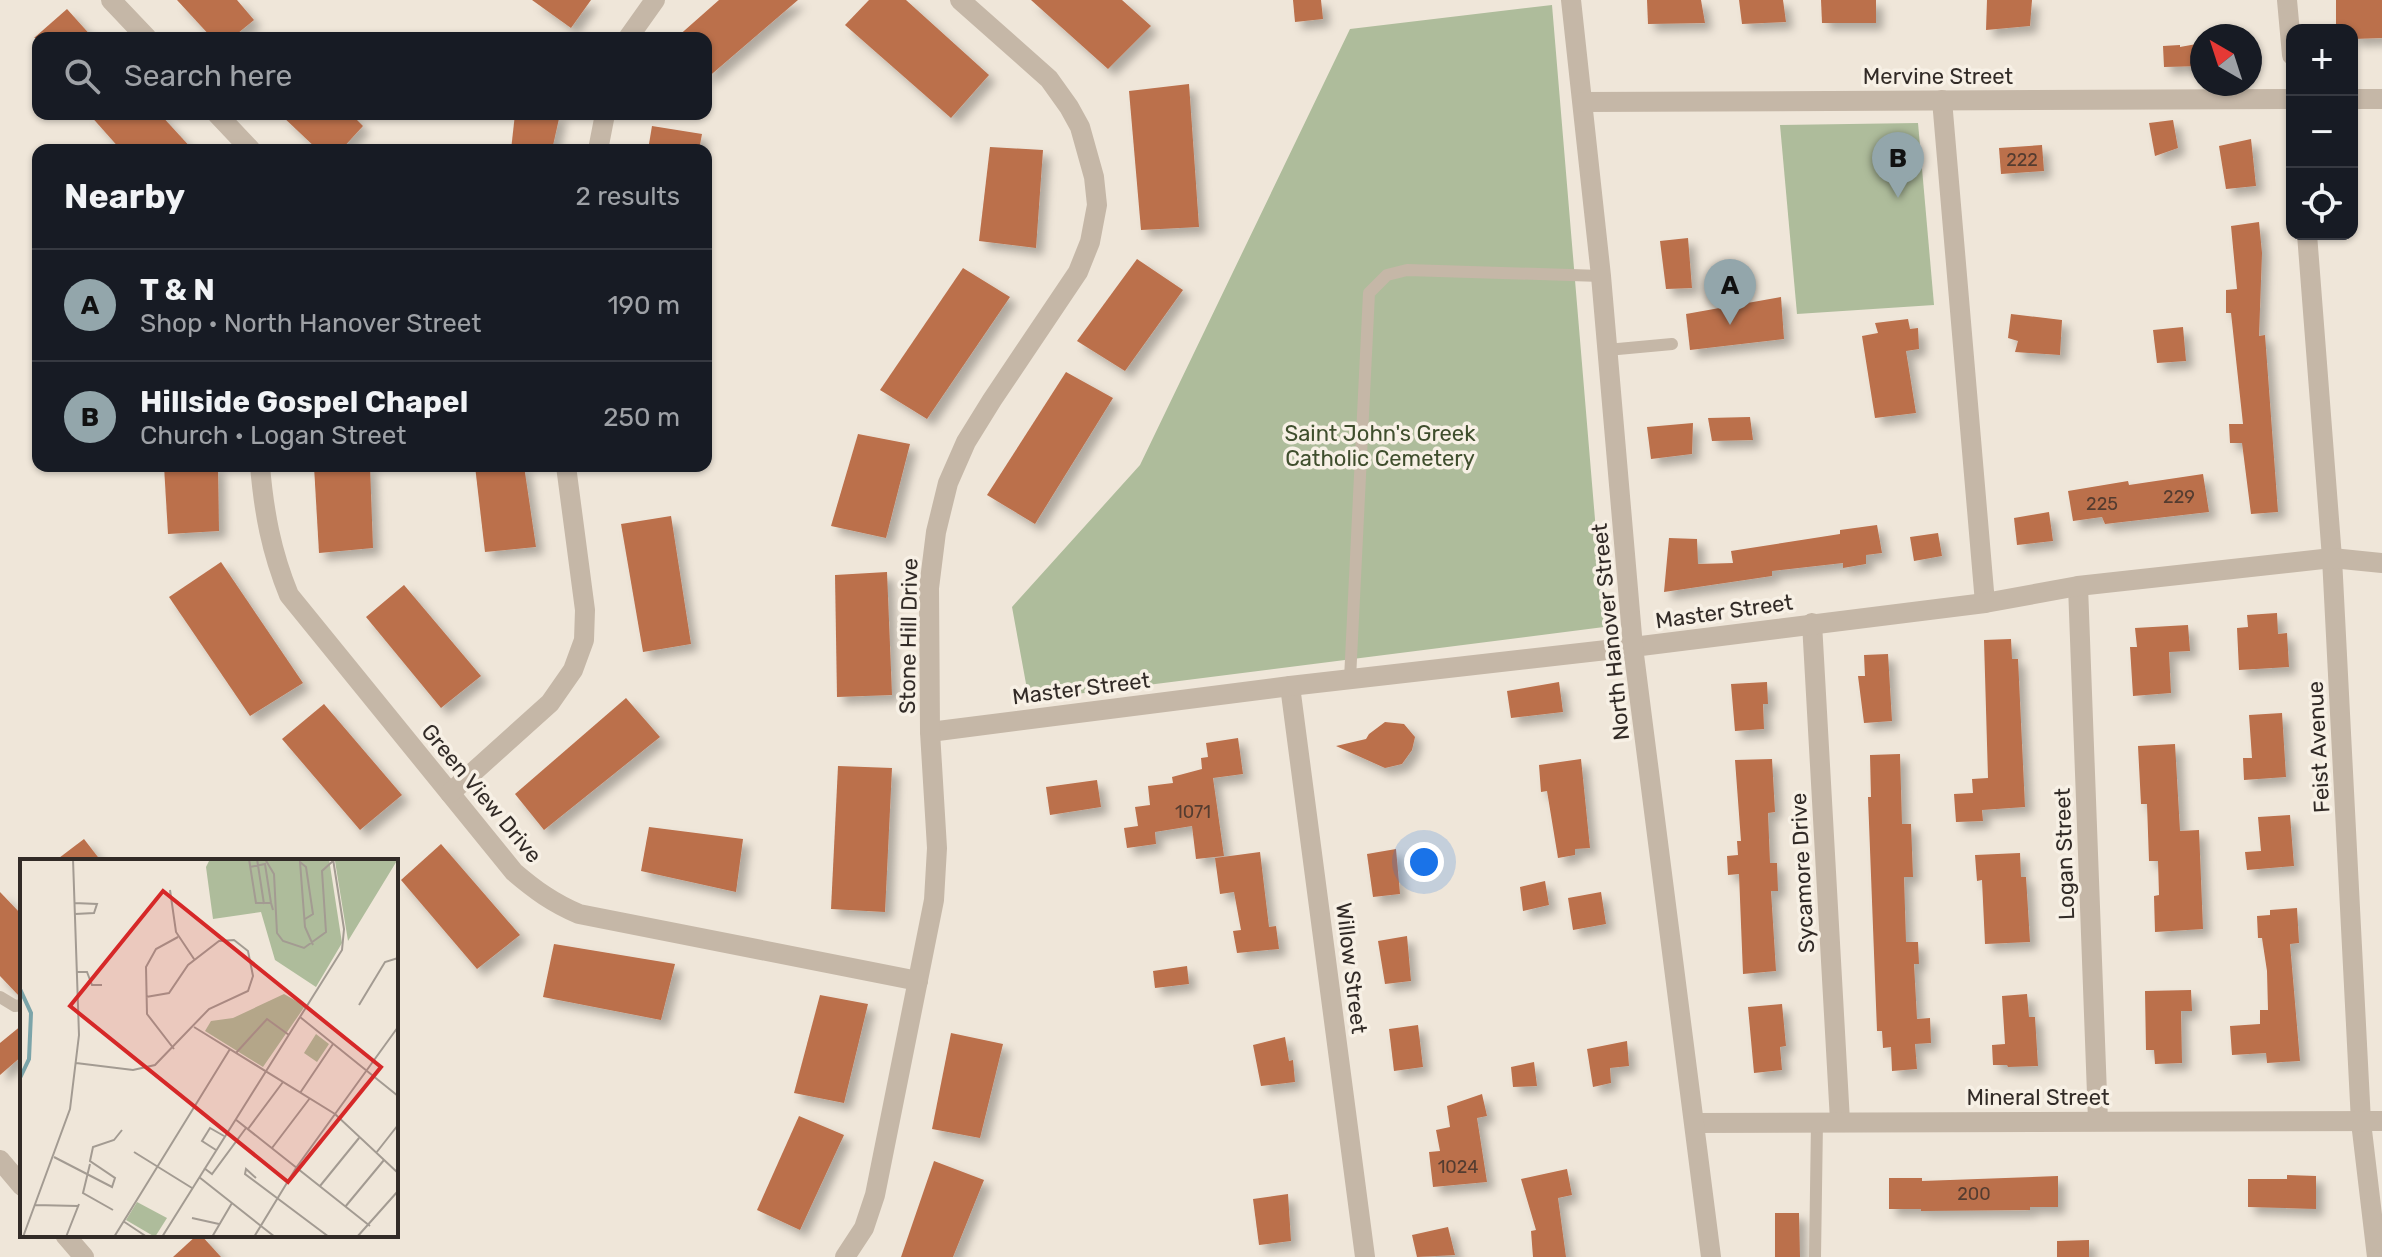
<!DOCTYPE html>
<html lang="en">
<head>
<meta charset="utf-8">
<style>
	:root { --surface:#171b24; --page:#20242c; --text:#f1f3f6; --muted:#9ea1a6; --line:#363941; --accent:#93a6ab }
	body { margin:0; font-family:Rubik,sans-serif; background:var(--page); color:var(--text) }
	.controls { position:absolute; right:24px; top:24px; display:grid; overflow:hidden; border-radius:16px; box-shadow:0 2px 6px #0004 }
	.controls button { width:72px; height:72px; display:grid; place-items:center; padding:0; border:0; border-bottom:2px solid var(--line); background:var(--surface); color:var(--text); font:40px sans-serif }
	.compass { position:absolute; left:2190px; top:24px; width:72px; height:72px; border-radius:50%; background:var(--surface); box-shadow:0 2px 6px #0004; rotate:321deg }
	.you { position:absolute; left:1424px; top:862px; width:28px; height:28px; margin:-20px; border:6px solid #fff; border-radius:50%; background:#1a73e8; box-shadow:0 0 0 12px #1a73e833 }
	.badge { display:grid; place-items:center; width:52px; height:52px; border-radius:50%; background:var(--accent); color:#111; font-size:26px; font-weight:700 }
	.pin { position:absolute; translate:-50% -66px; filter:drop-shadow(0 2px 4px #0008) }
	.pin::after { content:''; position:absolute; top:42px; width:28px; height:24px; background:inherit; clip-path:polygon(0 0,100% 0,50% 100%) }
	.list { margin:0; padding:0; list-style:none }
	h2 { display:flex; justify-content:space-between; align-items:center; height:104px; margin:0; padding:0 32px; font-size:34px }
	h2 small { font-size:26px; font-weight:400; color:var(--muted) }
	.list li { display:grid; grid-template-columns:52px 1fr auto; gap:24px; align-items:center; box-sizing:border-box; height:112px; padding:0 32px; border-top:2px solid var(--line) }
	.list b { display:block; font-size:30px; white-space:nowrap }
	.list p { margin:0; font-size:26px; white-space:nowrap; color:var(--muted) }
	.list em { font-size:26px; font-style:normal; color:var(--muted) }
	.icon { flex:none; width:44px; height:44px; fill:none; stroke:currentColor; stroke-width:2; stroke-linecap:round; stroke-linejoin:round }
	.map { position:relative; flex:none; width:2382px; height:1257px; overflow:hidden }
	.search { position:absolute; background:var(--surface); box-shadow:0 2px 6px #0004; left:32px; top:32px; width:680px; height:88px; display:flex; align-items:center; gap:20px; box-sizing:border-box; padding:0 28px; border-radius:16px; color:var(--muted); font-size:30px }
	.panel { position:absolute; background:var(--surface); box-shadow:0 2px 6px #0004; left:32px; top:144px; width:680px; height:328px; border-radius:16px }
	.map>svg:first-child { display:block }
</style>
</head>
<body>
<div class="map">
<svg width="2382" height="1257" viewBox="0 0 2382 1257">
	<defs>
		<filter id="shadow"><feDropShadow dx="7" dy="7" stdDeviation="4" flood-color="#0004"/></filter>
	</defs>
	<rect width="100%" height="100%" fill="#efe6d9"/>
	<!-- green -->
	<g fill="#aebc9b">
		<polygon points="1552,5 1604,627 1029,700 1012,607 1140,465 1350,29"/>
		<polygon points="1918,123 1934,305 1797,314 1780,125"/>
	</g>
	<!-- building -->
	<g fill="#bb6f4b" filter="url(#shadow)">
		<polygon points="177,0 237,0 254,20 232,38 212,38"/>
		<polygon points="532,0 591,0 571,28"/>
		<polygon points="719,0 798,0 706,79 706,38 676,38"/>
		<polygon points="869,0 906,0 989,75 951,118 845,25"/>
		<polygon points="1031,0 1122,0 1151,26 1108,69"/>
		<polygon points="1293,0 1321,0 1323,19 1295,22"/>
		<polygon points="1647,0 1701,0 1705,23 1648,24"/>
		<polygon points="1739,0 1783,0 1786,22 1742,24"/>
		<polygon points="1821,0 1876,0 1876,23 1822,23"/>
		<polygon points="1987,0 2032,0 2030,26 1986,30"/>
		<polygon points="2336,0 2382,0 2382,38 2352,39 2352,30 2336,30"/>
		<polygon points="67,9 93,38 34,38"/>
		<polygon points="2202,43 2202,66 2164,67 2163,46 2180,45 2180,47"/>
		<polygon points="1189,84 1199,227 1141,230 1129,91"/>
		<polygon points="89,114 160,114 193,150 121,150"/>
		<polygon points="280,114 351,114 363,126 341,150 318,150"/>
		<polygon points="515,114 560,114 552,150 511,150"/>
		<polygon points="2173,120 2178,148 2155,156 2149,123"/>
		<polygon points="652,126 702,134 699,150 648,150"/>
		<polygon points="2251,139 2256,186 2226,189 2219,146"/>
		<polygon points="2042,145 2044,171 2001,174 1999,148"/>
		<polygon points="990,147 1043,150 1036,248 979,241"/>
		<polygon points="2259,222 2262,253 2259,336 2265,335 2278,512 2251,514 2242,443 2230,443 2229,424 2243,424 2231,313 2226,313 2226,290 2237,289 2231,226"/>
		<polygon points="1688,238 1692,288 1666,289 1660,241"/>
		<polygon points="1137,259 1183,290 1125,371 1077,341"/>
		<polygon points="963,268 1010,297 927,419 880,390"/>
		<polygon points="1781,297 1784,339 1690,350 1686,314"/>
		<polygon points="2011,314 2062,320 2060,355 2015,352 2018,341 2008,338"/>
		<polygon points="1908,319 1910,329 1918,328 1919,349 1906,351 1916,413 1875,418 1862,336 1878,333 1875,323"/>
		<polygon points="2183,327 2186,361 2157,363 2153,330"/>
		<polygon points="1066,372 1113,398 1035,524 987,495"/>
		<polygon points="1750,417 1753,440 1712,441 1708,418"/>
		<polygon points="1693,423 1692,454 1651,459 1647,427"/>
		<polygon points="858,434 910,444 886,538 831,526"/>
		<polygon points="164,466 218,466 219,531 168,534"/>
		<polygon points="314,466 370,466 373,548 319,553"/>
		<polygon points="475,466 524,466 536,547 485,552"/>
		<polygon points="2203,474 2209,512 2105,524 2102,517 2073,521 2068,491 2128,481 2129,485"/>
		<polygon points="2049,512 2053,541 2017,545 2014,518"/>
		<polygon points="671,516 691,644 643,652 621,524"/>
		<polygon points="1877,525 1882,553 1866,555 1866,564 1843,568 1843,563 1772,571 1772,576 1664,592 1669,538 1697,539 1698,564 1733,563 1731,551 1840,534 1840,530"/>
		<polygon points="1938,533 1942,556 1914,561 1910,537"/>
		<polygon points="221,562 303,683 250,716 169,597"/>
		<polygon points="887,572 892,695 837,697 835,575"/>
		<polygon points="404,585 481,676 441,708 366,617"/>
		<polygon points="2277,613 2278,634 2287,633 2289,667 2239,670 2237,628 2248,627 2247,615"/>
		<polygon points="2188,625 2190,651 2169,652 2171,693 2133,696 2130,647 2137,647 2135,628"/>
		<polygon points="2011,639 2012,659 2018,659 2025,807 1982,810 1983,821 1956,822 1954,794 1973,793 1972,779 1988,778 1984,640"/>
		<polygon points="1888,654 1892,721 1864,723 1858,676 1865,676 1864,655"/>
		<polygon points="1559,682 1563,712 1511,718 1507,691"/>
		<polygon points="1767,682 1768,704 1763,704 1764,729 1735,731 1731,684"/>
		<polygon points="626,698 660,737 544,830 515,794"/>
		<polygon points="324,704 402,795 360,830 282,739"/>
		<polygon points="2282,713 2286,777 2244,780 2243,758 2252,758 2249,715"/>
		<polygon points="1385,722 1404,724 1415,737 1412,750 1402,764 1385,768 1336,746 1366,739 1369,734"/>
		<polygon points="1238,738 1243,774 1213,778 1224,856 1196,859 1192,826 1155,832 1156,844 1127,848 1124,828 1138,826 1135,807 1150,805 1148,786 1173,783 1172,777 1202,769 1201,758 1208,757 1206,743"/>
		<polygon points="2175,744 2180,831 2199,830 2203,929 2155,932 2154,896 2159,895 2158,861 2149,861 2147,804 2141,804 2138,746"/>
		<polygon points="1900,754 1902,824 1911,824 1913,877 1904,877 1906,942 1918,942 1919,964 1914,964 1917,1019 1930,1018 1931,1043 1915,1044 1917,1069 1892,1071 1891,1047 1883,1048 1882,1031 1877,1031 1868,797 1871,797 1870,755"/>
		<polygon points="1581,759 1590,848 1575,849 1575,855 1558,858 1547,791 1541,792 1539,765"/>
		<polygon points="1772,759 1775,812 1768,813 1770,863 1777,863 1778,891 1771,891 1776,971 1743,974 1739,874 1728,875 1727,856 1738,855 1737,841 1741,841 1735,760"/>
		<polygon points="838,766 892,768 885,912 831,909"/>
		<polygon points="1097,780 1101,807 1050,815 1046,787"/>
		<polygon points="2290,815 2294,866 2247,870 2245,852 2261,851 2258,817"/>
		<polygon points="649,827 743,839 736,892 641,871"/>
		<polygon points="84,839 101,861 55,861"/>
		<polygon points="441,844 520,935 477,969 401,880"/>
		<polygon points="1396,849 1400,894 1373,897 1367,854"/>
		<polygon points="1260,852 1269,927 1276,926 1279,949 1237,953 1233,931 1241,930 1234,892 1220,894 1215,858"/>
		<polygon points="2020,853 2021,877 2026,877 2030,942 1985,944 1982,880 1977,881 1975,855"/>
		<polygon points="1545,881 1549,905 1523,911 1520,887"/>
		<polygon points="0,892 22,915 22,996 19,996 0,976"/>
		<polygon points="1601,892 1606,924 1573,930 1568,898"/>
		<polygon points="2297,908 2299,943 2290,944 2300,1061 2267,1063 2266,1053 2232,1055 2230,1026 2260,1024 2260,1010 2268,1010 2267,971 2262,938 2258,938 2257,916 2270,915 2270,910"/>
		<polygon points="1407,936 1411,981 1385,984 1378,941"/>
		<polygon points="554,944 675,964 661,1020 543,997"/>
		<polygon points="1187,966 1189,984 1155,988 1153,971"/>
		<polygon points="2191,990 2192,1011 2181,1011 2182,1063 2155,1064 2154,1050 2146,1050 2145,991"/>
		<polygon points="2027,994 2029,1017 2035,1017 2038,1066 2008,1067 2007,1065 1993,1065 1992,1045 2005,1044 2002,996"/>
		<polygon points="820,995 868,1004 844,1103 794,1093"/>
		<polygon points="1782,1004 1786,1046 1780,1047 1782,1070 1754,1073 1748,1007"/>
		<polygon points="22,1025 22,1056 0,1075 0,1043"/>
		<polygon points="1418,1025 1423,1067 1394,1071 1389,1029"/>
		<polygon points="951,1033 1003,1044 980,1138 932,1129"/>
		<polygon points="1285,1037 1289,1061 1293,1060 1295,1082 1261,1086 1253,1045"/>
		<polygon points="1627,1041 1629,1066 1610,1068 1611,1083 1593,1087 1587,1049"/>
		<polygon points="1534,1062 1537,1086 1513,1087 1511,1067"/>
		<polygon points="1482,1094 1487,1116 1477,1118 1487,1182 1433,1187 1429,1152 1440,1151 1436,1130 1450,1127 1447,1106"/>
		<polygon points="799,1116 844,1135 800,1230 757,1210"/>
		<polygon points="934,1161 984,1180 953,1257 901,1257"/>
		<polygon points="1567,1169 1572,1195 1558,1198 1566,1257 1533,1257 1531,1231 1536,1230 1521,1179"/>
		<polygon points="2287,1175 2316,1176 2316,1209 2248,1207 2248,1179 2287,1179"/>
		<polygon points="2058,1176 2058,1207 2030,1207 2030,1210 1921,1211 1921,1209 1889,1209 1889,1178 1922,1178 1922,1181"/>
		<polygon points="1288,1194 1291,1241 1259,1245 1253,1199"/>
		<polygon points="1775,1213 1799,1213 1800,1257 1775,1257"/>
		<polygon points="1448,1227 1455,1255 1417,1257 1412,1235"/>
		<polygon points="197,1235 201,1235 221,1257 173,1257"/>
		<polygon points="2089,1240 2089,1257 2057,1257 2057,1241"/>
	</g>
	<g fill="none" stroke-linecap="round" stroke-linejoin="round">
		<!-- service -->
		<g stroke="#c5b7a7" stroke-width="12">
			<polyline points="1607,350 1672,344"/>
			<polyline points="1350,679 1369,293 1387,275 1407,270 1601,276"/>
			<polyline points="0,997 15,1006 22,1005"/>
			<polyline points="1815,1257 1817,1122"/>
		</g>
		<!-- minor -->
		<g stroke="#c5b7a7" stroke-width="20">
			<polyline points="111,0 147,38"/>
			<polyline points="2287,0 2292,55"/>
			<polyline points="628,38 655,0"/>
			<polyline points="1942,100 1985,603"/>
			<polyline points="217,114 251,150"/>
			<polyline points="598,150 605,114"/>
			<polyline points="2307,234 2332,558 2361,1122 2377,1257"/>
			<path d="M260,466C264,512 271,551 289,595L514,872C535,890 553,903 579,914L918,981"/>
			<polyline points="2078,586 2098,1121"/>
			<polyline points="1812,623 1840,1121"/>
			<polyline points="1290,686 1365,1257"/>
			<polyline points="930,732 1290,686 1633,647 1985,603 2078,586 2332,558 2382,563"/>
			<polyline points="450,793 550,703 573,670 584,640 585,610 566,466"/>
			<polyline points="1695,1123 2382,1121"/>
			<polyline points="845,1257 864,1228 875,1195 934,900 937,848 930,732 929,588 936,532 948,483 966,442 992,400 1078,272 1090,242 1097,205 1094,177 1080,127 1069,107 1049,79 960,0"/>
		</g>
		<!-- tertiary -->
		<g stroke="#c5b7a7" stroke-width="20">
			<polyline points="1571,0 1601,276 1633,647 1711,1257"/>
			<polyline points="2352,99 2382,99"/>
			<polyline points="1584,102 2292,99"/>
			<polyline points="0,1160 22,1186"/>
			<polyline points="65,1235 84,1257"/>
		</g>
	</g>
	<g text-anchor="middle" stroke-width="7" stroke-linejoin="round" paint-order="stroke">
		<!-- number labels -->
		<g font-size="18" fill="#543c30">
			<text x="2022" y="166">222</text>
			<text x="2179" y="503">229</text>
			<text x="2102" y="510">225</text>
			<text x="1193" y="818">1071</text>
			<text x="1458" y="1173">1024</text>
			<text x="1974" y="1200">200</text>
		</g>
		<!-- street labels -->
		<g font-size="22" fill="#322b27" stroke="#f7f0e5">
			<text x="1938" y="84">Mervine Street</text>
			<text transform="translate(1724 611) rotate(-8)" y="8">Master Street</text>
			<text transform="translate(1610 632) rotate(-96)" y="8">North Hanover Street</text>
			<text transform="translate(908 636) rotate(-89)" y="8">Stone Hill Drive</text>
			<text transform="translate(1081 688) rotate(-7)" y="8">Master Street</text>
			<text transform="translate(2318 747) rotate(-93)" y="8">Feist Avenue</text>
			<text transform="translate(482 793) rotate(50)" y="8">Green View Drive</text>
			<text transform="translate(2064 854) rotate(-92)" y="8">Logan Street</text>
			<text transform="translate(1802 873) rotate(-93)" y="8">Sycamore Drive</text>
			<text transform="translate(1352 968) rotate(83)" y="8">Willow Street</text>
			<text x="2038" y="1105">Mineral Street</text>
		</g>
		<!-- park labels -->
		<g font-size="22" fill="#3f4e2d" stroke="#f7f0e5">
			<text x="1380" y="441">Saint John's Greek<tspan x="1380" dy="25">Catholic Cemetery</tspan></text>
		</g>
	</g>
	<!-- overview -->
	<g transform="translate(20 859)">
		<rect width="378" height="378" fill="#efe6d9"/>
		<path d="M190,0H309L322,84L296,128L255,101L241,53L193,60L186,8ZM378,0L328,82L315,2ZM264,135L285,147L243,208L185,172L191,162L213,159ZM296,175L309,185L297,203L284,194ZM117,343L147,359L135,378L106,361Z" fill="#aebc9b"/>
		<path fill="none" stroke="#7ba4a9" stroke-width="4" d="M0,130L11,154L9,200L0,219"/>
		<path fill="none" stroke="#a39b92" stroke-width="2" d="M229,0L236,44H251L253,51M237,0L244,45M245,0L254,15L257,74L263,82L284,89L306,73L302,12L313,2M230,8L245,5L251,44M150,31L156,73L174,100M54,44L77,45L74,54L55,55M285,60L293,55L286,8L280,3L285,68L293,86M57,113H67L72,126H82M339,146L365,103L378,99M280,158L378,237M174,168L315,255L378,314M154,190L127,155L126,108L136,90L158,78M216,194L247,160L269,176M56,204L113,211L135,206L189,150L228,132L233,117L228,92L214,81L199,82L168,106L149,134L126,138M280,234L313,185M215,260L350,367M228,270L263,223M252,289L290,239M196,291L182,282L190,269L204,277M114,293L172,329M356,294L378,266M34,298L92,328L95,319L70,302L73,288L94,281L102,271M70,305L63,334L93,351M184,309L192,315L226,269M179,318L255,378M236,319L226,310L225,315L309,378M300,327L339,279M15,346L58,347M325,348L364,301M172,359L199,365M103,362L127,378M3,378L50,250L59,176L53,0M46,378L59,345M94,378L210,190M142,378L322,91L324,70L313,0M192,378L212,344M234,378L276,309L378,168M337,378L378,332"/>
		<path fill="#d62828" fill-opacity="0.15" stroke="#d62828" stroke-width="4" d="M143,32L361,208L268,323L50,147Z"/>
		<rect width="378" height="378" fill="none" stroke="#322b27" stroke-width="4"/>
	</g>
</svg>
<div class="controls">
<button>+</button>
<button>−</button>
<button><svg class="icon" aria-label="locate" viewBox="0 0 24 24"><circle cx="12" cy="12" r="6"/><path d="M12 2v4M12 18v4M2 12h4M18 12h4"/></svg></button>
</div>
<svg class="compass" viewBox="-18 -18 36 36"><path d="M0-13l5 13h-10z" fill="#e53935"/><path d="M0 13l5-13h-10z" fill="#9ea1a6"/></svg>
<div class="you"></div>
<div class="pin badge" style="left:1730px;top:325px">A</div>
<div class="pin badge" style="left:1898px;top:198px">B</div>
<div class="search"><svg class="icon" aria-label="search" viewBox="0 0 24 24"><circle cx="10" cy="10" r="6"/><path d="M15 15l6 6"/></svg>Search here</div>
<section class="panel">
<h2>Nearby<small>2 results</small></h2>
<ul class="list">
<li><span class="badge">A</span><div><b>T &amp; N</b><p>Shop · North Hanover Street</p></div><em>190 m</em></li>
<li><span class="badge">B</span><div><b>Hillside Gospel Chapel</b><p>Church · Logan Street</p></div><em>250 m</em></li>
</ul>
</section>
</div>
</body>
</html>
